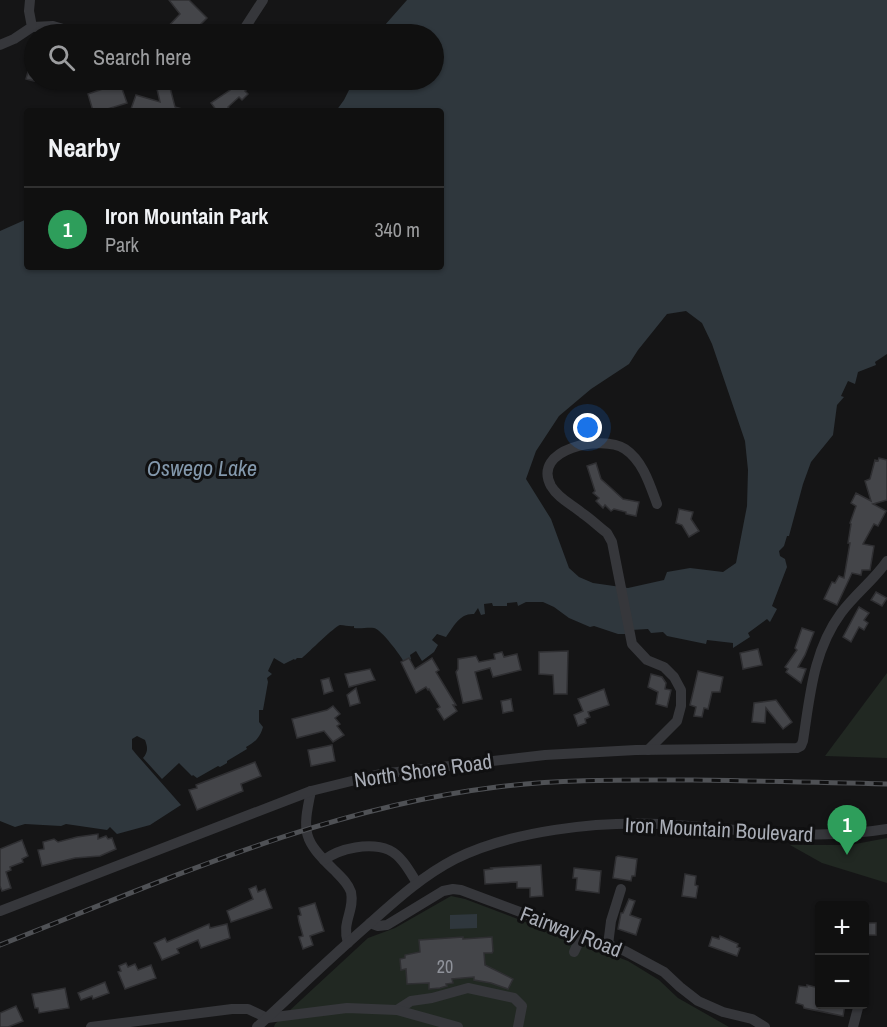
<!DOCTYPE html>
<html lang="en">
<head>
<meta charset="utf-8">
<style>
	:root { --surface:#101010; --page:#191919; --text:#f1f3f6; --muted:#9c9d9f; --line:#303030; --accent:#2563eb }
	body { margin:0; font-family:"Archivo Narrow",sans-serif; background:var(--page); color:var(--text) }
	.controls { position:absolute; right:18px; bottom:18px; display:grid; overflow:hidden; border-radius:6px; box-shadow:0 2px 4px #0004 }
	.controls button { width:54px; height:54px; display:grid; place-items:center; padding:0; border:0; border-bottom:2px solid var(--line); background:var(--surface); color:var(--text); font:30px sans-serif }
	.you { position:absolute; left:588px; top:428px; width:21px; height:21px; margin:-15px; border:4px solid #fff; border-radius:50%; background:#1a73e8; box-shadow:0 0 0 9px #1a73e833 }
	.badge { display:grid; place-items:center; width:39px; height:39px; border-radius:50%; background:var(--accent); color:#fff; font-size:20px; font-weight:700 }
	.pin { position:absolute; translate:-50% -50px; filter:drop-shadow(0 2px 3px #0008) }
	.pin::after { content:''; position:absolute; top:32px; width:21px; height:18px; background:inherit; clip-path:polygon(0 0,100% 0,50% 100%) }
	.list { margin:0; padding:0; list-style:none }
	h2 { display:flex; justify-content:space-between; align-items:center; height:78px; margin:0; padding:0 24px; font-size:26px }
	h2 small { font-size:20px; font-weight:400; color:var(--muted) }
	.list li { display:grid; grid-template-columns:39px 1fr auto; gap:18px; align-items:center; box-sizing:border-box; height:84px; padding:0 24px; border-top:2px solid var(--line) }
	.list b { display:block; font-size:22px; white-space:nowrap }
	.list p { margin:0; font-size:20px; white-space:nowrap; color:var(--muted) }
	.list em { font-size:20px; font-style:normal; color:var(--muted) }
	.icon { flex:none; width:33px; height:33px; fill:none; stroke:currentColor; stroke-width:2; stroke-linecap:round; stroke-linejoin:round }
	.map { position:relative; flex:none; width:887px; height:1027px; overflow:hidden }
	.search { position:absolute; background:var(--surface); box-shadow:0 2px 4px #0004; left:24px; top:24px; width:420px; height:66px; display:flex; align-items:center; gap:15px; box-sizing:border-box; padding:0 21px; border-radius:33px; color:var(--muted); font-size:22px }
	.panel { position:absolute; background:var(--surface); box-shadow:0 2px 4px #0004; left:24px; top:108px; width:420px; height:162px; border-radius:6px }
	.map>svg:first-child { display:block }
</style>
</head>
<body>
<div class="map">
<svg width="887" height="1027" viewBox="0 0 887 1027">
	<rect width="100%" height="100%" fill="#151516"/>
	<!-- green -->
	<g fill="#212822">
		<polygon points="887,673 887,758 825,756"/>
		<polygon points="887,838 887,883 822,863 790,845 850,845"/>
		<polygon points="451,896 465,899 628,961 659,980 678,998 729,1027 274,1027 275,1024 368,938 395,928"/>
	</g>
	<!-- water -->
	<g fill="#2f373d" fill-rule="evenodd">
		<path d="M407,0H887V354L875,362L876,365L858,372L855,384L848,381L841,396L844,397L837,405L833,435L811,462L803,484L789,536H787L784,546L779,551L780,556L785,559L787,567L772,606L777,609L770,622L767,619L748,633L750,637L733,648V643L707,640L706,644L667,636L663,632L651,633L648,629L631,630L626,634H618L594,626L590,627L569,618L554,607L543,602H526L518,606L517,602L507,603V606H493L492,603L484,604L485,614L481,615L478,608L474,614C460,613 454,626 446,637L437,634L432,640L438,645L434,652L422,661L416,651L410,655L411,659L404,662C401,656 381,629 374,628C368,627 361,629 354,628V626C350,627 345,625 340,625C335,626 308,653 302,658H297L295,660L294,659L284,664L274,658L268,671L272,674L267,678L268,682L263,710H259V722L263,727C260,737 256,742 246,747L247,749L227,761V763L220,767L218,766L197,778L193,775L192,776L179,763L162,779L143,758C148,752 148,748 145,740L137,736L132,739V749L136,754L181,805L150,825L117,834L110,827L107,830L66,824L61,826L25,824L15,827L0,821V231L27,219V267H441V111H336L344,100L354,80H434V34H377ZM686,311L702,323L712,344L745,441L748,470L747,506L736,563L723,572L690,568L667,572L664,580L628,588L593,583L579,577L569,568L551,519L526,479L536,451L559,416L591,389L629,364L638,350L667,314Z"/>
		<polygon points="477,914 477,928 450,929 450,915"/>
	</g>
	<!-- building -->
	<g fill="#444549" stroke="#2f2f32" stroke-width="1.5">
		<polygon points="169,0 189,0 207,18 201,24 202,26 194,34 168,34 164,31 180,14"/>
		<polygon points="32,57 34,57 34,81 26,79"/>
		<polygon points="168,80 175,107 182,109 181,111 138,111 131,109 136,95 160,102 156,85"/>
		<polygon points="233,80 258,80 245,91 248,94 242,100 239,97 228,107 231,111 217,111 211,103 230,90 226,85"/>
		<polygon points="120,83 127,103 101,111 93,111 88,94"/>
		<polygon points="879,458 887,460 887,500 873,504 886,511 878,526 874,524 863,544 874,546 870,570 862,570 861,575 852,573 837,605 824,599 832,582 835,583 839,576 844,578 850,543 848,543 851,524 850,523 856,506 851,503 856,493 871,501 865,481 870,479 875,460 878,461"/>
		<polygon points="596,463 601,479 611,488 623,499 639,502 636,516 626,514 626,512 614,509 611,511 605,505 603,508 596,501 599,498 593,493 595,491 587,466"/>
		<polygon points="679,509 693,512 691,519 699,531 689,537 682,525 676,523"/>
		<polygon points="876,592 887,598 882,606 871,600"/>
		<polygon points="859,607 869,613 864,620 868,623 864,630 859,627 851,642 843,637"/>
		<polygon points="802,628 814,632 805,655 798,667 806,669 801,683 786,672 788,669 785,667 797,650 795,648"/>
		<polygon points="758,649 762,665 743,669 740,653"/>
		<polygon points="568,651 567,694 554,694 553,675 539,674 539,652"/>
		<polygon points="502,652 504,657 517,654 521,670 493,677 490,668 475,672 482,699 463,703 456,672 458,669 458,659 476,656 479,662 495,659 494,654"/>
		<polygon points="409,658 415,669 432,658 439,670 436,672 456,705 453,705 457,711 444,720 437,709 440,707 429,689 428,690 426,687 416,693 401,662"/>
		<polygon points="370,669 375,680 349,687 345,674"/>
		<polygon points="698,671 723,677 720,692 712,692 708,709 704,708 702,717 694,716 696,707 690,705"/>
		<polygon points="651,674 662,677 666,683 665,689 671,690 667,707 656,704 658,692 648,687"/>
		<polygon points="329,678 333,691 324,694 321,680"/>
		<polygon points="356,688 360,703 350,706 347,695"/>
		<polygon points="604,689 609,705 588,712 590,717 585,719 586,723 578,726 574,715 583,711 578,699"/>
		<polygon points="511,699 513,711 503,713 501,701"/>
		<polygon points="776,700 792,722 783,729 766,708 765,723 752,722 754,703"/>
		<polygon points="333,706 340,714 335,718 340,724 337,726 344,735 333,742 324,731 297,738 292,719 327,710"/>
		<polygon points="332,745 335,761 311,766 308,750"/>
		<polygon points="255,762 261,776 241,784 243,791 197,810 189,790 197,788 196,785"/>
		<polygon points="98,834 98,839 106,836 108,839 112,838 116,849 100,856 75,858 42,866 38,850 44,849 43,842 54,839 58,842 77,837"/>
		<polygon points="22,840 28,856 22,859 23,862 10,867 11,870 6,872 11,888 2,891 0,886 0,849"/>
		<polygon points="618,856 637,859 635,876 632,876 631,881 613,878 616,857"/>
		<polygon points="541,865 543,896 530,897 530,888 517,888 517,882 485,884 484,870 492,869 491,868"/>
		<polygon points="574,868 601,871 599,893 576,890 577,878 573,878"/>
		<polygon points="685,874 696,876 695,885 698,886 696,898 682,896"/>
		<polygon points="256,886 258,892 265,889 272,908 231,922 227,911 253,899 249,889"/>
		<polygon points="629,899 635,901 630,915 641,919 636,935 618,929 621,913 623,913"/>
		<polygon points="315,903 324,931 310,936 313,945 303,949 299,937 303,936 299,922 298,916 301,915 299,908"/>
		<rect x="864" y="923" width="12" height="12"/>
		<polygon points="209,924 210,928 227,924 230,938 201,948 198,940 177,949 179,953 162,960 154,943 165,938 167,942"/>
		<polygon points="720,936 738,944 737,947 740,948 737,956 709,946 712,937 719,939"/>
		<polygon points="463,937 463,939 492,937 493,951 492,953 484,953 485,965 513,979 508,989 491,983 474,980 474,977 452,979 453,983 446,984 447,986 440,988 429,989 429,983 407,984 406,969 401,970 400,959 405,958 405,955 420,952 419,940"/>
		<polygon points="126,963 128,967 135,964 138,970 151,965 156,978 125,989 118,972 121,971 119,966"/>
		<polygon points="105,982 109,993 93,999 92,996 81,1000 78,993"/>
		<polygon points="807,985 819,988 819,1005 845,1005 843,1016 804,1008 803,1005 796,1003 799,986 807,987"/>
		<polygon points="65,988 69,1008 39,1013 38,1008 35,1008 32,994"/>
		<polygon points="16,1006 23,1021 8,1027 0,1027 0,1013"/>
	</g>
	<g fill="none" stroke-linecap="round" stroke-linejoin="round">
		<!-- minor -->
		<g stroke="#36373b" stroke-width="10">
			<polyline points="32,27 53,26 80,34"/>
			<polyline points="241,34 263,0"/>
			<polyline points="0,45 14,39 32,27 29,11 30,0"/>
			<path d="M648,750L677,721L681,706V690L674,677L664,667L647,660L632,644L612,542L607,533C599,527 591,519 582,513C571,504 558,498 551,486C531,449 602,434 625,449C643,461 650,485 657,504"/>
			<path d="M311,791C302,833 303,840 334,870C341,877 348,883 351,892C355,911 341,922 348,943"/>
			<path d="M324,860C340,848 370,842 389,850C402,856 410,872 417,883"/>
			<path d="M0,911L311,791L380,774L545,755L636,750L797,748L801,746L803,741C810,696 813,651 841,613C855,594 874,580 887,561"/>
			<polyline points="370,923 378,926 387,925 443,891 453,889 461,890 625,951 664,972 680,987 698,1001 723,1012 752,1019 765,1027"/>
			<polyline points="608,945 611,921 621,889"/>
			<polyline points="574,952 582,935"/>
			<polyline points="397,1010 411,1001 432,998 468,988 514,998 522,1006 518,1027"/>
			<polyline points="91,1027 232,1009 248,1009 267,1018 347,1008 397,1010 458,1027"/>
			<path d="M257,1027C294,993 330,958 368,925C395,901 422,876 455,859C511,831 597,821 660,824C736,828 810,842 887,829"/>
			<polyline points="853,1027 859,1004"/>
		</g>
		<!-- rail casing -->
		<g stroke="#4f5155" stroke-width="5">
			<path id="rail" d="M0,945C161,882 324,808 497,787C561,779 626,780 690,780C755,781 821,782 887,784"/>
		</g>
		<!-- rail -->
		<use href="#rail" stroke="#101011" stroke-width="3" stroke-dasharray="9" stroke-linecap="butt"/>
	</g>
	<g text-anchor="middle" stroke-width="6" stroke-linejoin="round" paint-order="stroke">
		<!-- number labels -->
		<g font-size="18" fill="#8f929a">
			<text x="445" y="973">20</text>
		</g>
		<!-- street labels -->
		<g font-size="21" fill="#a8acb5" stroke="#101011">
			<text transform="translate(423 771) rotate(-8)" y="7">North Shore Road</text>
			<text transform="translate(719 830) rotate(3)" y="7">Iron Mountain Boulevard</text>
			<text transform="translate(571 932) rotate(21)" y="7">Fairway Road</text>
		</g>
		<!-- water labels -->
		<g font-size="22" font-style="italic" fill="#8398ac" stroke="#101011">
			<text x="202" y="476">Oswego Lake</text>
		</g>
	</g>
</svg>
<div class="controls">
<button>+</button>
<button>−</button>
</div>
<div class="you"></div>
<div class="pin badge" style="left:847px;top:855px;background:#2e9e5b">1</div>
<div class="search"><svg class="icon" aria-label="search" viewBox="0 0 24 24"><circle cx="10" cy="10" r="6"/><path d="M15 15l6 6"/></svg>Search here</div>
<section class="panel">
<h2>Nearby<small></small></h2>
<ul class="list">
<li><span class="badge" style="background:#2e9e5b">1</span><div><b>Iron Mountain Park</b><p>Park</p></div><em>340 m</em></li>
</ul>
</section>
</div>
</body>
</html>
